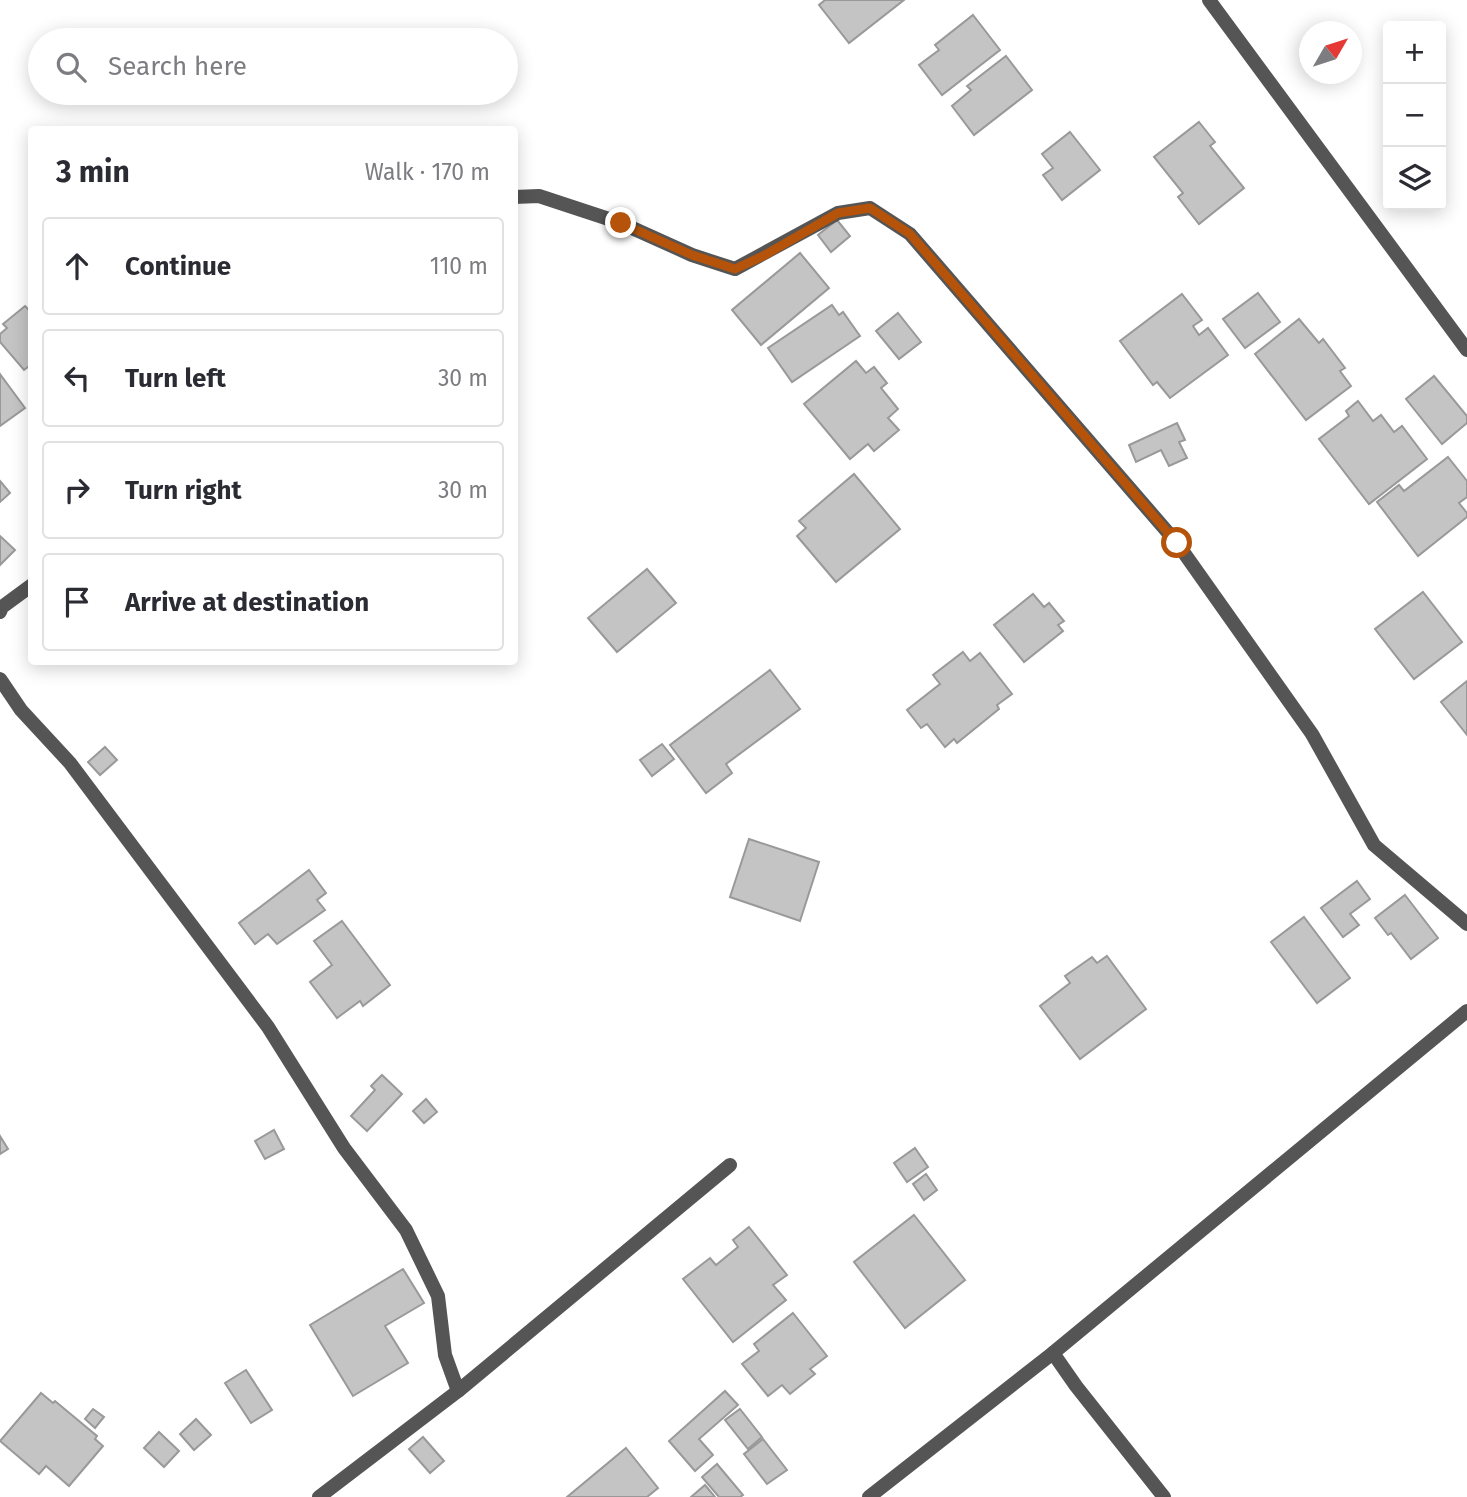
<!DOCTYPE html>
<html lang="en">
<head>
<meta charset="utf-8">
<style>
	:root { --surface:#fff; --page:#f7f7f7; --text:#2b2b33; --muted:#7c7c81; --line:#e1e1e2 }
	body { margin:0; font-family:"Fira Sans",sans-serif; background:var(--page); color:var(--text) }
	.controls { position:absolute; right:21px; top:21px; display:grid; overflow:hidden; border-radius:7px; box-shadow:0 4px 18px #0003 }
	.controls button { width:63px; height:63px; display:grid; place-items:center; padding:0; border:0; border-bottom:2px solid var(--line); background:var(--surface); color:var(--text); font:35px sans-serif }
	.compass { position:absolute; left:1299px; top:21px; width:63px; height:63px; border-radius:50%; background:var(--surface); box-shadow:0 4px 18px #0003; rotate:51deg }
	.stop { position:absolute; width:21px; height:21px; margin:-16px; border:5px solid #b45309; border-radius:50%; background:#fff }
	.stop.end { background:#b45309; border-color:#fff; box-shadow:0 2px 7px #0008 }
	.list { margin:0; padding:0; list-style:none }
	h2 { display:flex; justify-content:space-between; align-items:center; height:91px; margin:0; padding:0 28px; font-size:30px }
	h2 small { font-size:23px; font-weight:400; color:var(--muted) }
	.list li { display:grid; grid-template-columns:46px 1fr auto; gap:21px; align-items:center; box-sizing:border-box; height:98px; margin:0 14px 14px; padding:0 14px; border:2px solid var(--line); border-radius:7px }
	.list b { display:block; font-size:26px; white-space:nowrap }
	.list em { font-size:23px; font-style:normal; color:var(--muted) }
	.icon { flex:none; width:38px; height:38px; fill:none; stroke:currentColor; stroke-width:2; stroke-linecap:round; stroke-linejoin:round }
	.map { position:relative; flex:none; width:1467px; height:1497px; overflow:hidden }
	.search { position:absolute; background:var(--surface); box-shadow:0 4px 18px #0003; left:28px; top:28px; width:490px; height:77px; display:flex; align-items:center; gap:18px; box-sizing:border-box; padding:0 24px; border-radius:38px; color:var(--muted); font-size:26px }
	.panel { position:absolute; background:var(--surface); box-shadow:0 4px 18px #0003; left:28px; top:126px; width:490px; height:539px; border-radius:7px }
	.map>svg:first-child { display:block }
</style>
</head>
<body>
<div class="map">
<svg width="1467" height="1497" viewBox="0 0 1467 1497">
	<rect width="100%" height="100%" fill="#fff"/>
	<!-- building -->
	<g fill="#c4c4c4" stroke="#999" stroke-width="2">
		<polygon points="825,0 904,0 849,43 819,5"/>
		<polygon points="973,15 1000,50 942,95 919,65 939,50 935,45"/>
		<polygon points="1006,56 1032,90 974,135 952,106 971,90 967,86"/>
		<polygon points="1199,122 1215,142 1210,146 1244,188 1199,224 1178,197 1183,193 1154,157"/>
		<polygon points="1070,132 1100,170 1062,200 1043,175 1053,168 1042,154"/>
		<polygon points="837,220 850,236 831,252 818,235"/>
		<polygon points="800,253 829,288 761,345 732,310"/>
		<polygon points="1258,293 1280,322 1245,348 1223,319"/>
		<polygon points="1182,294 1202,320 1193,326 1199,335 1208,328 1228,355 1170,398 1157,382 1153,385 1120,341"/>
		<polygon points="832,305 839,315 843,312 860,336 792,382 768,348"/>
		<polygon points="25,306 32,313 32,364 24,370 0,342 0,334 7,328 3,324"/>
		<polygon points="898,313 921,342 899,359 876,331"/>
		<polygon points="1299,319 1319,343 1323,339 1345,368 1340,371 1351,386 1306,420 1255,354"/>
		<polygon points="856,361 866,373 874,367 887,383 881,388 898,409 888,418 899,430 874,451 868,444 850,459 804,404"/>
		<polygon points="0,374 25,408 0,426"/>
		<polygon points="1434,376 1467,416 1467,423 1442,444 1406,399"/>
		<polygon points="1358,401 1373,421 1381,415 1394,432 1402,426 1427,459 1369,504 1319,439 1349,416 1346,411"/>
		<polygon points="1177,423 1185,440 1179,442 1187,458 1169,466 1161,450 1136,462 1129,445"/>
		<polygon points="1448,457 1467,481 1467,497 1459,503 1467,513 1467,517 1418,556 1377,502 1399,485 1404,491"/>
		<polygon points="854,474 900,529 836,582 797,536 806,528 799,521"/>
		<polygon points="0,481 10,493 0,502"/>
		<polygon points="0,536 15,550 0,565"/>
		<polygon points="647,569 676,603 617,652 588,618"/>
		<polygon points="1423,592 1462,642 1414,679 1375,629"/>
		<polygon points="1033,594 1044,607 1049,603 1064,621 1058,625 1063,631 1024,662 994,625"/>
		<polygon points="963,652 970,661 980,653 1012,694 997,705 999,709 957,743 954,739 945,747 927,724 921,728 907,710 940,684 933,675"/>
		<polygon points="770,670 800,709 726,764 732,773 706,793 670,745"/>
		<polygon points="1467,681 1467,735 1441,702"/>
		<polygon points="662,744 674,759 652,776 640,760"/>
		<polygon points="105,747 117,760 100,775 88,762"/>
		<polygon points="749,839 819,862 800,921 730,897"/>
		<polygon points="309,870 326,893 317,900 325,910 277,944 268,934 255,944 239,923"/>
		<polygon points="1357,881 1370,899 1350,914 1359,925 1343,937 1321,908"/>
		<polygon points="1405,895 1438,938 1411,959 1391,933 1388,935 1375,918"/>
		<polygon points="1304,917 1350,978 1317,1003 1271,942"/>
		<polygon points="342,921 390,985 363,1006 360,1001 337,1018 310,982 332,965 314,941"/>
		<polygon points="1107,956 1146,1009 1080,1059 1040,1006 1070,983 1065,976 1092,957 1097,963"/>
		<polygon points="382,1075 402,1094 367,1131 351,1116 375,1090 371,1086"/>
		<polygon points="426,1099 437,1112 424,1123 413,1111"/>
		<polygon points="274,1130 284,1149 265,1159 255,1141"/>
		<polygon points="0,1136 8,1149 0,1154"/>
		<polygon points="915,1148 928,1167 907,1182 894,1163"/>
		<polygon points="926,1174 937,1190 924,1200 913,1184"/>
		<polygon points="914,1215 965,1280 905,1328 854,1262"/>
		<polygon points="749,1227 787,1275 773,1285 786,1300 733,1342 683,1279 710,1258 716,1265 738,1247 733,1240"/>
		<polygon points="403,1269 424,1303 385,1326 408,1363 353,1396 310,1325"/>
		<polygon points="793,1313 827,1356 810,1369 815,1374 790,1394 782,1385 768,1396 742,1364 759,1351 754,1344"/>
		<polygon points="246,1370 272,1410 251,1423 225,1383"/>
		<polygon points="725,1391 738,1405 699,1439 713,1455 695,1471 669,1441"/>
		<polygon points="41,1393 53,1403 55,1401 97,1436 95,1439 103,1446 69,1486 46,1466 39,1474 0,1441"/>
		<polygon points="93,1409 104,1417 95,1428 85,1419"/>
		<polygon points="740,1409 762,1437 748,1449 725,1420"/>
		<polygon points="196,1419 211,1435 194,1450 180,1434"/>
		<polygon points="159,1432 179,1451 164,1467 144,1448"/>
		<polygon points="423,1437 444,1461 430,1473 409,1449"/>
		<polygon points="763,1439 787,1470 767,1484 744,1454"/>
		<polygon points="626,1448 658,1488 647,1497 567,1497"/>
		<polygon points="717,1464 743,1495 740,1497 719,1497 702,1477"/>
		<polygon points="705,1485 715,1497 691,1497"/>
	</g>
	<g fill="none" stroke-linecap="round" stroke-linejoin="round">
		<!-- minor -->
		<g stroke="#555" stroke-width="14">
			<polyline points="1209,0 1467,350"/>
			<polyline points="514,197 539,196 621,223 692,255 735,269 838,213 870,208 910,234 1177,543 1312,734 1374,845 1467,924"/>
			<polyline points="0,612 2,607 32,585"/>
			<polyline points="0,679 21,710 70,763 268,1027 344,1148 406,1230 438,1296 445,1355 458,1391"/>
			<polyline points="1053,1353 1076,1386 1164,1497"/>
			<polyline points="319,1497 458,1391 730,1165"/>
			<polyline points="869,1497 1053,1353 1467,1011"/>
		</g>
	</g>
	<g fill="none" stroke-linecap="round" stroke-linejoin="round">
		<!-- route -->
		<polyline stroke="#b45309" stroke-width="9" points="621,223 692,255 735,269 763,256 838,213 870,208 910,234 1177,543"/>
	</g>
</svg>
<div class="controls">
<button>+</button>
<button>−</button>
<button><svg class="icon" aria-label="layers" viewBox="0 0 24 24"><path d="M12 4l9 5-9 5-9-5zM3 14l9 5 9-5"/></svg></button>
</div>
<svg class="compass" viewBox="-18 -18 36 36"><path d="M0-13l5 13h-10z" fill="#e53935"/><path d="M0 13l5-13h-10z" fill="#7c7c81"/></svg>
<div class="stop" style="left:1177px;top:543px"></div>
<div class="stop end" style="left:621px;top:223px"></div>
<div class="search"><svg class="icon" aria-label="search" viewBox="0 0 24 24"><circle cx="10" cy="10" r="6"/><path d="M15 15l6 6"/></svg>Search here</div>
<section class="panel">
<h2>3 min<small>Walk · 170 m</small></h2>
<ul class="list">
<li><svg class="icon" aria-label="ahead" viewBox="0 0 24 24"><path d="M12 20V5M6 11l6-6 6 6"/></svg><div><b>Continue</b></div><em>110 m</em></li>
<li><svg class="icon" aria-label="left" viewBox="0 0 24 24"><path d="M17 20v-9H6M10 6l-5 5 5 5"/></svg><div><b>Turn left</b></div><em>30 m</em></li>
<li><svg class="icon" aria-label="right" viewBox="0 0 24 24"><path d="M7 20v-9h11M14 6l5 5-5 5"/></svg><div><b>Turn right</b></div><em>30 m</em></li>
<li><svg class="icon" aria-label="arrive" viewBox="0 0 24 24"><path d="M6 21V4h12l-3 4 3 4H6"/></svg><div><b>Arrive at destination</b></div></li>
</ul>
</section>
</div>
</body>
</html>
